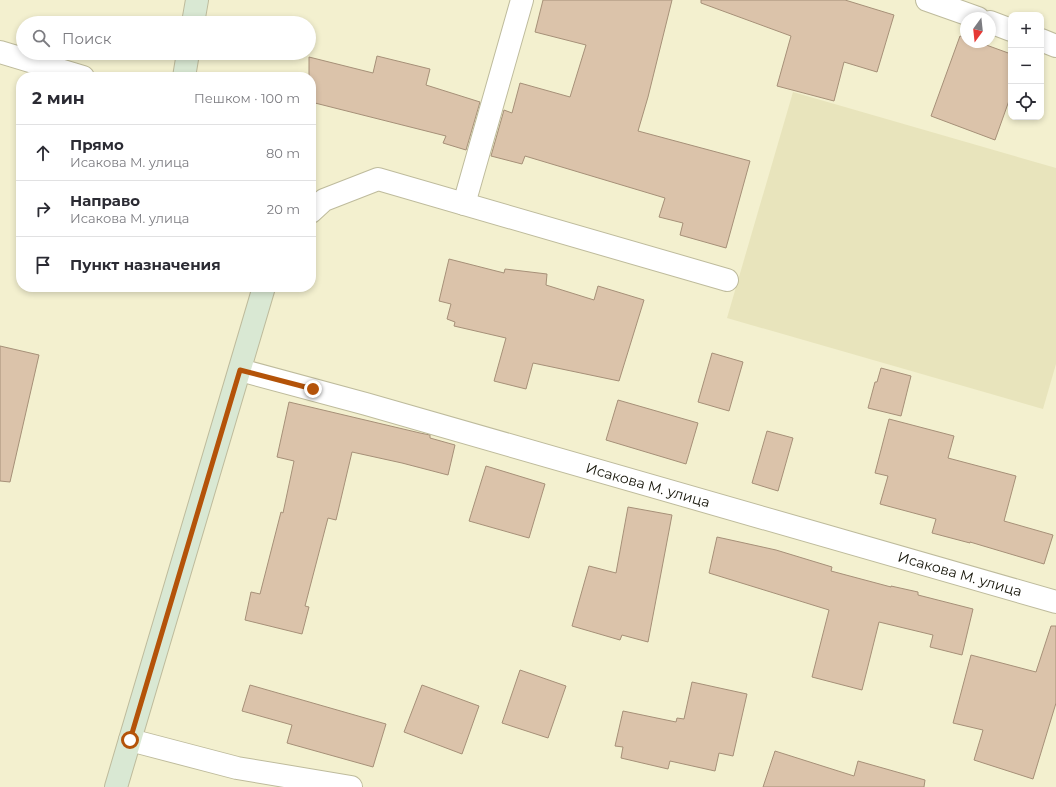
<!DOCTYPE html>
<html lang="ru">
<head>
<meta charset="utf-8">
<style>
	:root { --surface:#fff; --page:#f7f7f7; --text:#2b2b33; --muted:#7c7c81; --line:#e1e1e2 }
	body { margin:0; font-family:Montserrat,sans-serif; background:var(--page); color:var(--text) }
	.controls { position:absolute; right:12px; top:12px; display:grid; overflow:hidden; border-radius:8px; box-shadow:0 2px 6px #0003 }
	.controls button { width:36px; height:36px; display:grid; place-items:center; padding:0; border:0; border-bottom:1px solid var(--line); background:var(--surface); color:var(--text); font:20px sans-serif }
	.compass { position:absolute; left:960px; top:12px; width:36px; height:36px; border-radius:50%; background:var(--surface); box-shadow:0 2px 6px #0003; rotate:195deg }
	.stop { position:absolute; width:12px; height:12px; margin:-9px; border:3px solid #b45309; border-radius:50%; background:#fff }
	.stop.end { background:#b45309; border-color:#fff; box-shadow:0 1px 4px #0008 }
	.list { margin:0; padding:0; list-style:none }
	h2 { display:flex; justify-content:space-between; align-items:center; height:52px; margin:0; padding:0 16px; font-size:17px }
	h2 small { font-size:13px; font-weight:400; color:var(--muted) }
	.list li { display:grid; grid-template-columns:26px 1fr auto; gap:12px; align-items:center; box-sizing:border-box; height:56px; padding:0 16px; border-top:1px solid var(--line) }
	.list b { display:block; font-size:15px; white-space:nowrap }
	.list p { margin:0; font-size:13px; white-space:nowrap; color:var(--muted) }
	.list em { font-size:13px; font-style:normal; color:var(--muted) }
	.icon { flex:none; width:22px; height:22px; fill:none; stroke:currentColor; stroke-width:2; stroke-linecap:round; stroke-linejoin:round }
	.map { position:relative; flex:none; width:1056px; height:787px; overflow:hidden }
	.search { position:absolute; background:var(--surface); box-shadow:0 2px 6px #0003; left:16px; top:16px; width:300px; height:44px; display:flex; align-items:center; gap:10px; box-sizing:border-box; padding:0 14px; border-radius:22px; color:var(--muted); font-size:15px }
	.panel { position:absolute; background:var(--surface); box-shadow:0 2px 6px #0003; left:16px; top:72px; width:300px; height:220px; border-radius:16px }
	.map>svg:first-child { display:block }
</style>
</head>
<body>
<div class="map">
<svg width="1056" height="787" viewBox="0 0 1056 787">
	<rect width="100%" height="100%" fill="#f3f0cf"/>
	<!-- built -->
	<polygon fill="#e8e4bc" points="793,92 1056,168 1056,364 1043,409 727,318"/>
	<!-- building -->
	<g fill="#dbc3aa" stroke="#a69078">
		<polygon points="543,0 672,0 648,97 638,131 750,161 726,248 680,235 683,223 659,217 665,198 525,156 522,164 491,156 504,110 512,113 520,83 570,97 586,45 535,32"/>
		<polygon points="701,0 845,0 894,15 877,72 844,62 834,101 777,86 791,36 701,3"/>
		<polygon points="960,36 966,38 966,42 978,42 1011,54 1011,95 995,140 931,116"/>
		<polygon points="377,56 430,69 426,85 480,102 466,150 443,143 446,136 311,102 311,77 309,77 309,57 373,73"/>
		<polygon points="449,259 504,273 505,269 547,274 546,285 594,300 598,286 644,300 619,381 533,363 526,389 494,381 506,338 454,326 455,322 447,319 451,304 439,301"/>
		<polygon points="0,346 39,355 10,482 0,481"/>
		<polygon points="712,353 743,362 729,411 698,402"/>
		<polygon points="881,368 911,376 901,416 868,408 875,382 877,382"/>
		<polygon points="618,400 698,423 686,464 606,440"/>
		<polygon points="289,402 420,433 430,435 430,438 455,445 448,475 402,463 352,452 336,520 328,518 305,606 309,607 302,634 245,620 251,592 260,594 281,512 283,513 294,461 277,457"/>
		<polygon points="889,419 954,436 948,458 1016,476 1004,521 1053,535 1044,564 970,542 970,543 932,533 936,519 880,504 888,476 875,473"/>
		<polygon points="767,431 793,438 778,491 752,483"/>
		<polygon points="486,466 545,484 529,538 469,521"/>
		<polygon points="628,507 672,515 648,642 622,635 620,640 572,626 589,566 616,573"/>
		<polygon points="717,537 776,550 832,567 831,571 891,587 891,586 918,592 918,595 973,609 962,655 930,647 933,635 879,622 862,690 812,677 829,610 709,573"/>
		<polygon points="1051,626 1056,626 1056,703 1033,779 974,760 983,730 953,723 971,655 1036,672"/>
		<polygon points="520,670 566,686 548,738 502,723"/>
		<polygon points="692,682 747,694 733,756 719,753 715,771 670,761 668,769 621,758 623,747 615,746 623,711 676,722 677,718 684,719"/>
		<polygon points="250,685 386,724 373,767 287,743 292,725 242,711"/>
		<polygon points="422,685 479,706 462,754 404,732"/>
		<polygon points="775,751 854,776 858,761 925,780 924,787 763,787"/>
	</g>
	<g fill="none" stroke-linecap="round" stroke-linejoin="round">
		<!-- street casing -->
		<g stroke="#bebb9c" stroke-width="24">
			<g id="street">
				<polyline points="927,0 978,18"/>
				<polyline points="990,22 1011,30"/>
				<polyline points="1041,40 1056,46"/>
				<polyline points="0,52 83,77"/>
				<polyline points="464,204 522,0"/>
				<polyline points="311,212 324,200 378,179 727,280"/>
				<polyline points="240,370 366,404 1056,602"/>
				<polyline points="130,740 237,768 351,787"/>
			</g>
		</g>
		<!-- secondary casing -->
		<g stroke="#bebb9c" stroke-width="24">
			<g id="secondary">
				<polyline points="193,23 197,0"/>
				<polyline points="184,77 188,53"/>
				<polyline points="116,787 264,287"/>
			</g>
		</g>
		<!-- street -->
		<use href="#street" stroke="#fff" stroke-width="22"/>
		<!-- secondary -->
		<use href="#secondary" stroke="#d9e8d3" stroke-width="22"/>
	</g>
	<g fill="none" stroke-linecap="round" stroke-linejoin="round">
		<!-- route -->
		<polyline stroke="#b45309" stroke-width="5" points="130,740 240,370 313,389"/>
	</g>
	<g text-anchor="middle" stroke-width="3" stroke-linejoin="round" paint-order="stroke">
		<!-- street labels -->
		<g font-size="14" fill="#141307" stroke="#fff">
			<text transform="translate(648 485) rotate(16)" y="5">Исакова М. улица</text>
			<text transform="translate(960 574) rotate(16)" y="5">Исакова М. улица</text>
		</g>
	</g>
</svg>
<div class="controls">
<button>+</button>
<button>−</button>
<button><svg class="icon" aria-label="locate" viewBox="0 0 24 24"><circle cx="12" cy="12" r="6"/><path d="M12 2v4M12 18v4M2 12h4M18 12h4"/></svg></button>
</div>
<svg class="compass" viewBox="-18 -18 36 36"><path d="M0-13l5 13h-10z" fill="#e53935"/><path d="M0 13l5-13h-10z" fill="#7c7c81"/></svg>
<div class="stop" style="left:130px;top:740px"></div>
<div class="stop end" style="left:313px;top:389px"></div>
<div class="search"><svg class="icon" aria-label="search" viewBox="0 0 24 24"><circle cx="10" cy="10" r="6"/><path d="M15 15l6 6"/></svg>Поиск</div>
<section class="panel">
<h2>2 мин<small>Пешком · 100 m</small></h2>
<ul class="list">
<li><svg class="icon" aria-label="ahead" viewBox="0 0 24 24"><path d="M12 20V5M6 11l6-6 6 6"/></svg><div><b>Прямо</b><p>Исакова М. улица</p></div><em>80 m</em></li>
<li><svg class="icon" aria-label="right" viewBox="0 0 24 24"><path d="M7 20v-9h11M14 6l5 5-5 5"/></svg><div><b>Направо</b><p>Исакова М. улица</p></div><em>20 m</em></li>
<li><svg class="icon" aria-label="arrive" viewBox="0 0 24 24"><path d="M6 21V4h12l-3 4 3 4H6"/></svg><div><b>Пункт назначения</b></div></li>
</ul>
</section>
</div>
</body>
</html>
